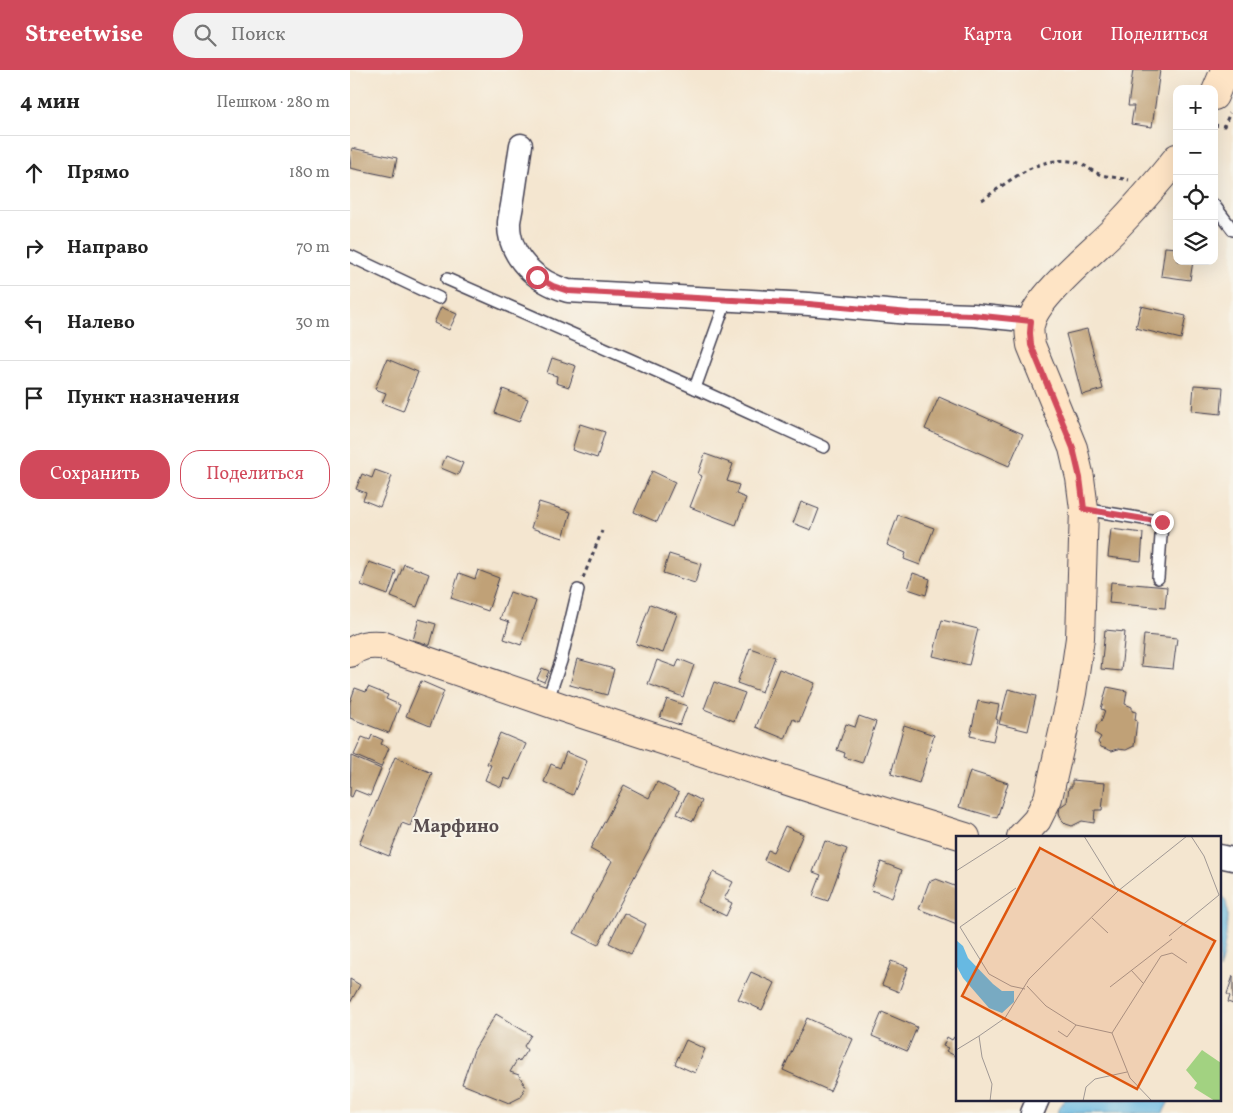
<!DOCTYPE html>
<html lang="ru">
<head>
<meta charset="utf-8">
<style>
	:root { --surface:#fff; --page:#f2f2f2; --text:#222; --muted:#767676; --line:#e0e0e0; --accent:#d1495b }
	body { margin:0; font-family:Vollkorn,serif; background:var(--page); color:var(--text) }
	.controls { position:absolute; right:15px; top:15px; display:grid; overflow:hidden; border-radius:10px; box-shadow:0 5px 20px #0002 }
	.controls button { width:45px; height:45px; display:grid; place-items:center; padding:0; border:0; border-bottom:1px solid var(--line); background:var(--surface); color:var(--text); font:25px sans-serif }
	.stop { position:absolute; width:15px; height:15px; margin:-11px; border:4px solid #d1495b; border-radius:50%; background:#fff }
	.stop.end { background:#d1495b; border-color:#fff; box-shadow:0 1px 5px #0008 }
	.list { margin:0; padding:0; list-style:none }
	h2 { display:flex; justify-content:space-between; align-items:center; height:65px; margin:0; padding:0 20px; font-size:21px }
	h2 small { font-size:16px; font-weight:400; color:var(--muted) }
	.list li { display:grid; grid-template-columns:32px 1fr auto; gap:15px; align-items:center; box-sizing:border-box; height:75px; padding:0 20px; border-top:1px solid var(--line) }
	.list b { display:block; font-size:19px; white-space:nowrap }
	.list em { font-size:16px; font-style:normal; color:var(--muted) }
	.actions { display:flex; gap:10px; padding:15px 20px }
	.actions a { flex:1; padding:11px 0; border:1px solid var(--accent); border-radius:20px; text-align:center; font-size:18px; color:var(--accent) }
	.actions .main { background:var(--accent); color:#fff }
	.icon { flex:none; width:28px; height:28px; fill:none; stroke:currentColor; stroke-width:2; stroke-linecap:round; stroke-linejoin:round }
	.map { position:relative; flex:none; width:883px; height:1043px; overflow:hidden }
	header { display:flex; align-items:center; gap:30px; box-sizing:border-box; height:70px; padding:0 25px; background:var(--accent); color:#fff }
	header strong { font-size:24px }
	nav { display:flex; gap:28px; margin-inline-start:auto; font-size:18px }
	.search { width:350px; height:45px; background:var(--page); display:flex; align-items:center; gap:12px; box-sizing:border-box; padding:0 18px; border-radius:28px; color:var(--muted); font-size:19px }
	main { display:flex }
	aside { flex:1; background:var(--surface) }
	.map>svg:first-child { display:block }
</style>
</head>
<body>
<header>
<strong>Streetwise</strong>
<div class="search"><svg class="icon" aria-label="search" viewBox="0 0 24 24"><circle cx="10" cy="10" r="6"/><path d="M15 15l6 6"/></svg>Поиск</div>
<nav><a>Карта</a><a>Слои</a><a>Поделиться</a></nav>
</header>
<main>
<aside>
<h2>4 мин<small>Пешком · 280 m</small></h2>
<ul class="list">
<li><svg class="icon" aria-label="ahead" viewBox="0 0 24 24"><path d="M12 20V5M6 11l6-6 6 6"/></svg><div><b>Прямо</b></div><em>180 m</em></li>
<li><svg class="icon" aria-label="right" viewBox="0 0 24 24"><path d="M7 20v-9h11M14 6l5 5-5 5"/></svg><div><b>Направо</b></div><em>70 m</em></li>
<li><svg class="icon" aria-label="left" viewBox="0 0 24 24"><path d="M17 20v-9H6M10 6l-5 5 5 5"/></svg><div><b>Налево</b></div><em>30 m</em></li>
<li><svg class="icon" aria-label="arrive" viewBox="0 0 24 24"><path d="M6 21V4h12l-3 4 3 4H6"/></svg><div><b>Пункт назначения</b></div></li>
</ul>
<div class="actions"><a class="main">Сохранить</a><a>Поделиться</a></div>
</aside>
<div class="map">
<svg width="883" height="1043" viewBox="0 0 883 1043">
	<rect width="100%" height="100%" fill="#f7f3e8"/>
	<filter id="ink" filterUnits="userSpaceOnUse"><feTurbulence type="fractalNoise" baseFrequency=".02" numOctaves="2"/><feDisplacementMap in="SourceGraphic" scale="10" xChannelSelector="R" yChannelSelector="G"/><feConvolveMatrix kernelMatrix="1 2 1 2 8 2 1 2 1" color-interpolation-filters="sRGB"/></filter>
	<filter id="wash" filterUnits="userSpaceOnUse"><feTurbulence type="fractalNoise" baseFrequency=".0096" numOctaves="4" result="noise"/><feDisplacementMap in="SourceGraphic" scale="20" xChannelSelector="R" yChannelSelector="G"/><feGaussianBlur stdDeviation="1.12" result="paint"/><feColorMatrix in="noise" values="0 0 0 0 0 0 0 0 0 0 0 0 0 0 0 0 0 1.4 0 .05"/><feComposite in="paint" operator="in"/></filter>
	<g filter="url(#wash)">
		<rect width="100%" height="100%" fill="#f4e6d0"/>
		<!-- water -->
		<g fill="#67b9e2" stroke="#446e8e">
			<path d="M869,822C871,825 875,829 876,832C880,844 874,887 869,900Z"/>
			<polygon points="715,1029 820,1029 813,1043 707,1043"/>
		</g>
		<g id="blocks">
			<!-- building -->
			<g fill="#c0a177">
				<polygon points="783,0 810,0 802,57 781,54 784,36 778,36"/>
				<polygon points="2,78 47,88 43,107 0,98"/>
				<polygon points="815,177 827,178 827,191 843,191 840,210 811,206"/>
				<polygon points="791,236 836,246 831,269 786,258"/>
				<polygon points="91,237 107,244 99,260 84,253"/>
				<polygon points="737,259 753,319 732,325 716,264"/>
				<polygon points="202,288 226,296 219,317 206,313 207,306 197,303"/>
				<polygon points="37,289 68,302 53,341 32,333 36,323 25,319"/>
				<polygon points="844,315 873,317 871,344 842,341"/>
				<polygon points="153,319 178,329 169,352 145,343"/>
				<polygon points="589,327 673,364 659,396 575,359"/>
				<polygon points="230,354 255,362 247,388 222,380"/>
				<polygon points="355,384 383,394 377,411 389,415 386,424 396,428 386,455 340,437 352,406 348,404"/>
				<polygon points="96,386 113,393 108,405 91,398"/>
				<polygon points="25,400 42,406 30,437 13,430 16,423 6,419 12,404 22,408"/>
				<polygon points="302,401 325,412 307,452 284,442"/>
				<polygon points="189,432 221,442 213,468 181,458"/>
				<polygon points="451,432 469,439 461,460 443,453"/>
				<polygon points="548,445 584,458 570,495 554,489 556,483 537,475"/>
				<polygon points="761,459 793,463 791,491 758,487"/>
				<polygon points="319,484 351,494 345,513 313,503"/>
				<polygon points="19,492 46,501 38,525 11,515"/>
				<polygon points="54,494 79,504 67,537 41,527"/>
				<polygon points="128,500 149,508 138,541 101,528 109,503 125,509"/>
				<polygon points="563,503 580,509 576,525 558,519"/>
				<polygon points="761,512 817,517 815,538 759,533"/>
				<polygon points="160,522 186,531 171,575 154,569 159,552 150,549"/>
				<polygon points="300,534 327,544 313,583 286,574"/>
				<polygon points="69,549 86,554 80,575 63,570"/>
				<polygon points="592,550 628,559 619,595 583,586"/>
				<polygon points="755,560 775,562 771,601 751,599"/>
				<polygon points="794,565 827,568 823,599 791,596"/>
				<polygon points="400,578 425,587 412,622 387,613"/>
				<polygon points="227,589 264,599 257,625 220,615"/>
				<polygon points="329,589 344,595 333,627 298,614 307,590 326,597"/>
				<polygon points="192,598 199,601 194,612 187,609"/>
				<polygon points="429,599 465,613 449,652 443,649 435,669 406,657"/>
				<polygon points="71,611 94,621 80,656 56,646"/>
				<polygon points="364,612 395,623 384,651 354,639"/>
				<polygon points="18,617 38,625 36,629 50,635 39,663 0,648 0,632 5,618 16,622"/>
				<polygon points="757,617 777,621 775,634 782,637 782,641 786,642 785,650 787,651 784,676 776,680 768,679 762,681 751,677 748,672 751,667 745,663 747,655 751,652 755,640 751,639"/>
				<polygon points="658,619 686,626 678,661 649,654"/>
				<polygon points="317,629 337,636 330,655 310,648"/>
				<polygon points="628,631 649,635 646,649 648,650 643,671 620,666"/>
				<polygon points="509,646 526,652 512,693 494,687 495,683 487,680 496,654 505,657"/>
				<polygon points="554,655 584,665 569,713 541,704"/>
				<polygon points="150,663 176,674 160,710 154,708 151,717 135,710 141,695 137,694"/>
				<polygon points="22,665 33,670 31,674 39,678 31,697 4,685 12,667 20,670"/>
				<polygon points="216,682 237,691 223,725 194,712 201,694 210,698"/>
				<polygon points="1,686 31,699 20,726 5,720 2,727 0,726"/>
				<polygon points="45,687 82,703 60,756 52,753 39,786 9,774"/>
				<polygon points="620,701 658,713 647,748 609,737"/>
				<polygon points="722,710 755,713 752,740 745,740 744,753 732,751 722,756 716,754 712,750 709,743 710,737 717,732 719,717 722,717"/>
				<polygon points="307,712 329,723 248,875 224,863 262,791 240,779 274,715 299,728"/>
				<polygon points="337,723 352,731 343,751 327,744"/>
				<polygon points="435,756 453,764 437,801 414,790 418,780 423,782"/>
				<polygon points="475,771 497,779 478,831 463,826 471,805 463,802"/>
				<polygon points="531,792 552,800 542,828 521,820"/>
				<polygon points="363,802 383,812 374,829 382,833 376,846 347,832"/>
				<polygon points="586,809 607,817 607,854 569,839 579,812"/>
				<polygon points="274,843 296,854 281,884 259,873"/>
				<polygon points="541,891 558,897 549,922 532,915"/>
				<polygon points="401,902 425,913 412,940 388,929"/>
				<polygon points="883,906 883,934 878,932 880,926 877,924"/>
				<polygon points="0,909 10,915 0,933"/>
				<polygon points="532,942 567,957 557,981 522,966"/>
				<polygon points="146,944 181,965 174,976 177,980 169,992 167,990 160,1002 169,1005 175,1016 171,1027 159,1033 112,1014 124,980"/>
				<polygon points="457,948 503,969 480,1021 433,1000"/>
				<polygon points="597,967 602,970 604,967 607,969 607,987 596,981 598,978 593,976"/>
				<polygon points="336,970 355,979 345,1003 325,994"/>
			</g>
		</g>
	</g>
	<g filter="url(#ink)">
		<use href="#blocks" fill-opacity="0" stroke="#423f51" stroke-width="1"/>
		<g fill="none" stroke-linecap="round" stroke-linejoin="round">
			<!-- lane casing -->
			<g stroke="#423f51" stroke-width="14">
				<g id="lane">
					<polyline points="864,135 883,160"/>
					<polyline points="0,186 89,228"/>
					<polyline points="97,209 345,318 474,377"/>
					<polyline points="345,318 376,231"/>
					<polyline points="734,439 812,452 808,508"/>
					<polyline points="197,632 211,591 228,520"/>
				</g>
			</g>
			<!-- street casing -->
			<g stroke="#423f51" stroke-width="25">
				<g id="street">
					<path d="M171,75C168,93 166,111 163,129C162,137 160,145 159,152C158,188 187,212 218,221L459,234L559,243L623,245L681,251"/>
					<polyline points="869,786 883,789"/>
					<polyline points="682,1043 688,1029"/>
				</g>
			</g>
			<!-- secondary casing -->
			<g stroke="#423f51" stroke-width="30">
				<g id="secondary">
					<polyline points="864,26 875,0"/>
					<path d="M0,583C10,575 18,574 31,575L214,638L490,728L616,767"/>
					<path d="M671,767L687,750L698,728L722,623L730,568L734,439L730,408L723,378L681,275C680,267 678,259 681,252C687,227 743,181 763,161C786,137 807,113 827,88"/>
				</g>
			</g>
			<!-- path -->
			<g stroke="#423f51" stroke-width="3" stroke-dasharray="4 4" stroke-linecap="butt">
				<polyline points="864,55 874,56 880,43"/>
				<path d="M632,130C660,111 689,84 725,92C735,94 741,101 749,104C759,107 770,108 779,110"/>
				<polyline points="233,508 252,461"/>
			</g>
			<!-- lane -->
			<use href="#lane" stroke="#fff" stroke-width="11"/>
			<!-- street -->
			<use href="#street" stroke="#fff" stroke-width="22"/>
			<!-- secondary -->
			<use href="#secondary" stroke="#fee4c5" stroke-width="28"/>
		</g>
	</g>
	<g fill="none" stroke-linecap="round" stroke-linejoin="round" filter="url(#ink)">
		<!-- route -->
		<polyline stroke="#d1495b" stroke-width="6" points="187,207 203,216 218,221 459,234 559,243 623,245 681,251 680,263 681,275 723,378 730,408 734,439 812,452"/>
	</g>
	<g text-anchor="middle" stroke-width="4" stroke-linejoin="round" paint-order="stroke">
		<!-- quarter labels -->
		<g font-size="18" font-weight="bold" fill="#594e50" stroke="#f7f3e8">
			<text x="106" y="762">Марфино</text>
		</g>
	</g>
	<!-- overview -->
	<g transform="translate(606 766)">
		<rect width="265" height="265" fill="#f4e6d0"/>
		<path d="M246,214L265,227V265H259L238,252L241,247L230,234Z" fill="#a2d281"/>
		<path d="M0,104L7,110L12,122L37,148L46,155H58V166L46,177L33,172L7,142L0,129Z" fill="#67b9e2"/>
		<path fill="none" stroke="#a09894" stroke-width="1" d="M128,0L162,55M0,35L55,0M60,52L4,91L33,138L55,150L69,153M136,82L152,97M213,100L263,59L248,20L235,0M175,134L187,147M71,150L90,170L120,189L156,197L174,242L196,265M154,151L216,103M102,195L111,201L120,189M156,197L205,120L216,117L231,127M0,214L23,200M34,265L36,248L26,221L23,200L49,182L73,143L162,55L231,0M127,265L130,251L139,243L171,236"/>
		<path fill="#de560e" fill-opacity="0.15" stroke="#de560e" stroke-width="2.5" d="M84,12L259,105L181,253L6,160Z"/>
		<rect width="265" height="265" fill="none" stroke="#22223b" stroke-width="2.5"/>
	</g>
</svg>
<div class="controls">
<button>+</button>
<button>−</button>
<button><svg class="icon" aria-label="locate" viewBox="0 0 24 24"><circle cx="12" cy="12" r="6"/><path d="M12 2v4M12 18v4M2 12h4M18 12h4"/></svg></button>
<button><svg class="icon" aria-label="layers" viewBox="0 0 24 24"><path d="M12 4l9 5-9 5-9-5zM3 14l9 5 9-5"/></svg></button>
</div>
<div class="stop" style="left:187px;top:207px"></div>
<div class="stop end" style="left:812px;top:452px"></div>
</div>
</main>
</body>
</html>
